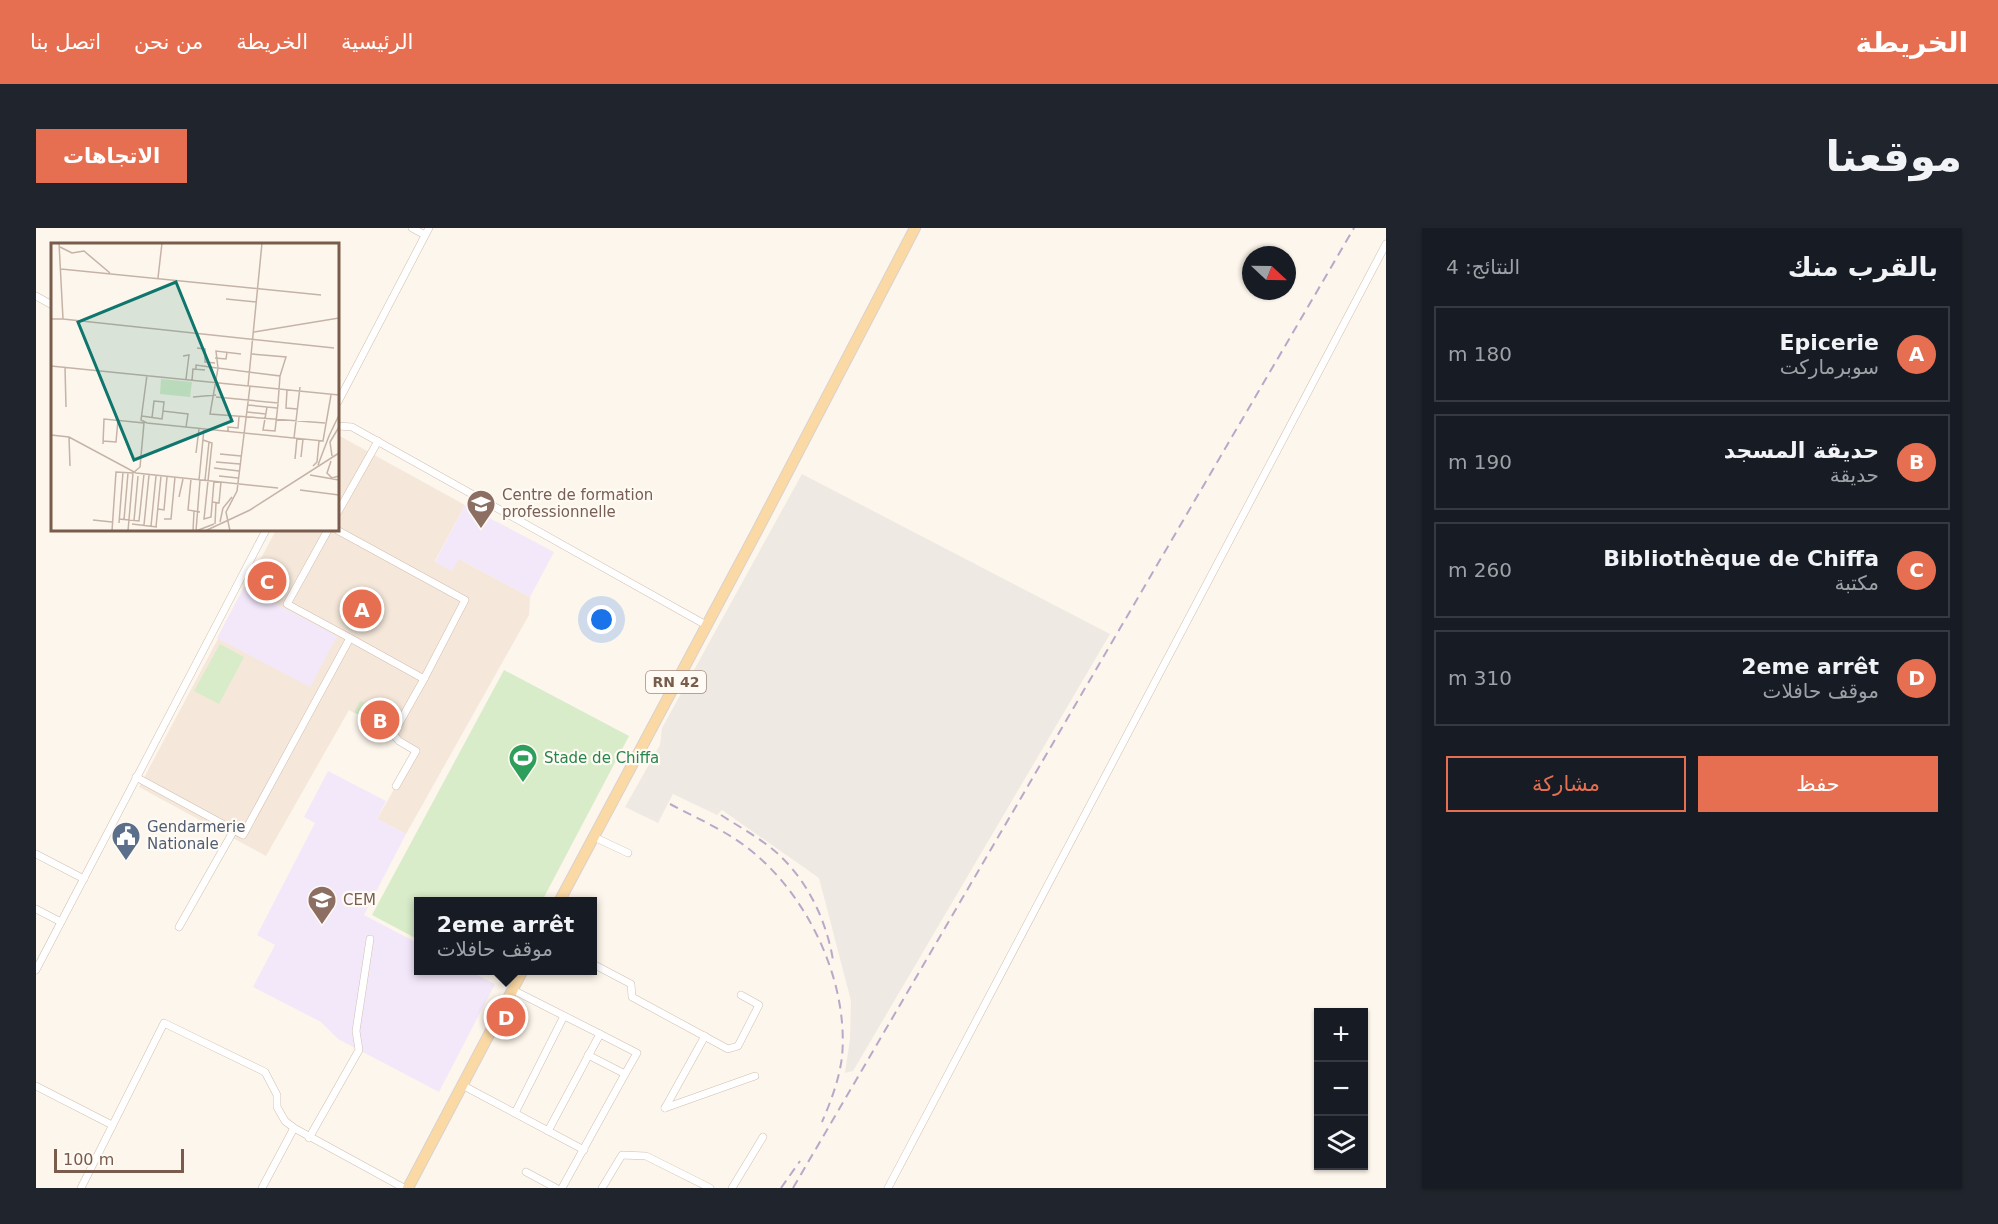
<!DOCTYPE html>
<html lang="ar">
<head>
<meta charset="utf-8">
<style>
	:root { --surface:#171b24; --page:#20242c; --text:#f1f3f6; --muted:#9ea1a6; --line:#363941; --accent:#e76f51 }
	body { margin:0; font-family:"DejaVu Sans",Vazirmatn,sans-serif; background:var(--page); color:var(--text); direction:rtl }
	.controls { position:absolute; right:18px; bottom:18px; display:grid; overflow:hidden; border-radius:0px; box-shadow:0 2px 4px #0004 }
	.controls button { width:54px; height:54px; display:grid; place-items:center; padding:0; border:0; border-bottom:2px solid var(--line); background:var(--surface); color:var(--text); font:30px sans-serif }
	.compass { position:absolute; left:1206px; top:18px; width:54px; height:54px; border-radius:50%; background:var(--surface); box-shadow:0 2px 4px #0004; rotate:112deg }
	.scale { position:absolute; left:18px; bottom:15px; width:130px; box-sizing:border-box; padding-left:6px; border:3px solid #7a5c4d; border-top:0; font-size:16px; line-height:21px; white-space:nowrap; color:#7a5c4d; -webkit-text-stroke:4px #fffaf3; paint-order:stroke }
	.you { position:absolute; left:566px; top:392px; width:21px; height:21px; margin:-15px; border:4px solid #fff; border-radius:50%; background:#1a73e8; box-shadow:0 0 0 9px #1a73e833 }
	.badge { display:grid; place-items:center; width:39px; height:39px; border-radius:50%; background:var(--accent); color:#fff; font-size:20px; font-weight:700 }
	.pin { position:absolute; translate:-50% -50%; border:3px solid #fff; box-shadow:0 2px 6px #0006 }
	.popup { position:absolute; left:378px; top:669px; width:183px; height:78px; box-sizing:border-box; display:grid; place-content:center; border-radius:0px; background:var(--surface); filter:drop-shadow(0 2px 4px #0005); font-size:20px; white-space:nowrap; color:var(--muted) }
	.popup b { font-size:22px; color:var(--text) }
	.popup::after { content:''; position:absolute; left:50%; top:100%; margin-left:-12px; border:12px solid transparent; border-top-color:var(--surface) }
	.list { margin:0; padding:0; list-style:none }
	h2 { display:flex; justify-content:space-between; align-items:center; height:78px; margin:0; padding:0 24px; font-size:26px }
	h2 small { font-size:20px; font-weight:400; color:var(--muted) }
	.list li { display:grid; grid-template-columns:39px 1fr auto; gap:18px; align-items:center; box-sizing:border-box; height:96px; margin:0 12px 12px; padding:0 12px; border:2px solid var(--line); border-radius:0px }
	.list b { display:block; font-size:22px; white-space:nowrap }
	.list p { margin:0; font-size:20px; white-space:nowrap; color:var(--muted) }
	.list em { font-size:20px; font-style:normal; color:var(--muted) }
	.actions { display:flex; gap:12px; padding:18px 24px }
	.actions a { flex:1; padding:14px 0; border:2px solid var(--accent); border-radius:0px; text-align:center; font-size:21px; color:var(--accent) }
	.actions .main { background:var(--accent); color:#fff }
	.icon { flex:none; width:33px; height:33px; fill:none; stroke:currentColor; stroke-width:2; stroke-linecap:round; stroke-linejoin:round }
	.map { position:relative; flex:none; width:1350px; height:960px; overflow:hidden; direction:ltr; border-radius:0px }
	header { display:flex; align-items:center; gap:36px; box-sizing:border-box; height:84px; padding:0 30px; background:var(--accent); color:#fff }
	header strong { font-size:28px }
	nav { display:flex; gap:33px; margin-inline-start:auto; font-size:21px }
	.intro { display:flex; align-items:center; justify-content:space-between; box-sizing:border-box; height:144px; padding:0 36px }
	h1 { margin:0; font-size:42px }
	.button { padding:15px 27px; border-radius:0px; background:var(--accent); color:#fff; font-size:21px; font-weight:700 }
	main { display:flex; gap:36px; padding:0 36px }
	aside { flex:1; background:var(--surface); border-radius:0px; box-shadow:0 2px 4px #0004 }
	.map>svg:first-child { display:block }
</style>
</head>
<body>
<header>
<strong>الخريطة</strong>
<nav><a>الرئيسية</a><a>الخريطة</a><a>من نحن</a><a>اتصل بنا</a></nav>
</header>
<div class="intro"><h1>موقعنا</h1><a class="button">الاتجاهات</a></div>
<main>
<aside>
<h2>بالقرب منك<small>النتائج: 4</small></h2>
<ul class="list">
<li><span class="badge">A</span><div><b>Epicerie</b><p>سوبرماركت</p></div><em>180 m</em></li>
<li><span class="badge">B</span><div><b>حديقة المسجد</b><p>حديقة</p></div><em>190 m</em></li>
<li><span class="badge">C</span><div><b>Bibliothèque de Chiffa</b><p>مكتبة</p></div><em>260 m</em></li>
<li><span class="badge">D</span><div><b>2eme arrêt</b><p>موقف حافلات</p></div><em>310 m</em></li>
</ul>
<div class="actions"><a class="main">حفظ</a><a>مشاركة</a></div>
</aside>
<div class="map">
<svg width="1350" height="960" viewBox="0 0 1350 960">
	<rect width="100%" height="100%" fill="#fdf6ec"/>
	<!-- residential -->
	<polygon fill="#f5e8da" points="302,207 429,277 399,333 423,331 494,369 493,387 370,606 341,591 380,523 357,506 313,482 230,628 103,559 240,302 302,302"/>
	<!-- industrial -->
	<polygon fill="#efe9e4" points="766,246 1074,406 817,843 809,845 814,811 815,773 783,650 686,582 681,587 637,566 622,595 589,579 624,517 626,500"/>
	<!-- education -->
	<g fill="#f3e8fa">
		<polygon points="429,277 518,324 494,369 423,331 416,343 399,334"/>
		<polygon points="208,359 301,408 274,459 181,410"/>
		<polygon points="292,543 350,573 341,591 370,606 328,687 383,716 383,742 433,743 459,756 403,864 302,811 285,794 217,759 239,717 221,707 279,595 268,589"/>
	</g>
	<!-- green -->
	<g fill="#d8ecc9">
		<polygon points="184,416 208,429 183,476 158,463"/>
		<polygon points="468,442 593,508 506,673 383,674 383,712 336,687"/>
		<polygon points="324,473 337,479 340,474 359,484 350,501 318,484"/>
	</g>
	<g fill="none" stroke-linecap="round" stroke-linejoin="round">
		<!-- street casing -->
		<g stroke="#d1beb0" stroke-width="8">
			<g id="street">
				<polyline points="376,0 389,7"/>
				<polyline points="0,68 16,77"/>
				<polyline points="302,174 393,0"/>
				<polyline points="302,198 316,199 670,397"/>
				<polyline points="302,284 342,213"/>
				<polyline points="301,302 429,372 388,451 314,410"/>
				<polyline points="100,549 207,607 314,410 251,376 292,302"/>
				<polyline points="360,558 380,523 363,513 357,506 388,451"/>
				<polyline points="558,609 592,625"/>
				<polyline points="0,626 48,651"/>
				<polyline points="0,681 25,694"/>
				<polyline points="143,699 198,602"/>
				<polyline points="557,736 595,756 596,769 692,821 702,818 723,777 705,767"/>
				<polyline points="0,742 230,302"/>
				<polyline points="477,762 564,806 512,903"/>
				<polyline points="564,806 601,825 589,846"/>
				<polyline points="426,857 548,922"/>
				<polyline points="0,858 76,897"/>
				<polyline points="629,880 719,848"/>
				<polyline points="629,880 669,808"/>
				<polyline points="479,885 528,788"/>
				<polyline points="273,910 323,822 320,803 334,711"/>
				<polyline points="490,944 520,960"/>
				<polyline points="45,960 128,795 229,844 241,867 241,879 249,893 258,900 368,960"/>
				<polyline points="226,960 258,900"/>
				<polyline points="526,960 589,846 552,827"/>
				<polyline points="566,960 586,927 610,928 674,960"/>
				<polyline points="696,960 727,909"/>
				<polyline points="852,960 1350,16"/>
			</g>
		</g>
		<!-- primary casing -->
		<g stroke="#dad1cd" stroke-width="12">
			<g id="primary">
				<polyline points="523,674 721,303 879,0"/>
				<polyline points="372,960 487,742"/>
			</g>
		</g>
		<!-- street -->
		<use href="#street" stroke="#fff" stroke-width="7"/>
		<!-- primary -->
		<use href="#primary" stroke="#fbd9a5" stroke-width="10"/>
		<!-- rail -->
		<g stroke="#b9a8c9" stroke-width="2" stroke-dasharray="9 6" stroke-linecap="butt">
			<path d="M634,576C660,590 689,602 713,621C772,667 813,754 806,829C803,852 795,873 786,894"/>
			<path d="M685,587C702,598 720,608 735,620C769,647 790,690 797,732"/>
			<polyline points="745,960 764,933"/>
			<polyline points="757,960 1318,0"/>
		</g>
	</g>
	<!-- icons -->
	<defs>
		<g id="school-pin" transform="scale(1.5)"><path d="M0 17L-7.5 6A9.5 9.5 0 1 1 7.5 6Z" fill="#8d6e63" stroke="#fffaf3"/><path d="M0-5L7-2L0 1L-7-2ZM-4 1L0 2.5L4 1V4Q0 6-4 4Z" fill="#fff"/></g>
		<g id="stadium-pin" transform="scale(1.5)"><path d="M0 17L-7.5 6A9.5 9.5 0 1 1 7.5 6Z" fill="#2e9e5b" stroke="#fffaf3"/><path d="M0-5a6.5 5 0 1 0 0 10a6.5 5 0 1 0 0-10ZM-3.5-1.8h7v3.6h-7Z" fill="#fff"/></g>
		<g id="civic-pin" transform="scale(1.5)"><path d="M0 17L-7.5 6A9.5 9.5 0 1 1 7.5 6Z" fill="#5c6f8a" stroke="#fffaf3"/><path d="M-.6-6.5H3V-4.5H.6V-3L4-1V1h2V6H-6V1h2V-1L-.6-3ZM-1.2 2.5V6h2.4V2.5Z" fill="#fff"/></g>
	</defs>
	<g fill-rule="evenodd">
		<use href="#school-pin" x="445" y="276"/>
		<use href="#stadium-pin" x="487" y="530"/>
		<use href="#civic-pin" x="90" y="608"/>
		<use href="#school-pin" x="286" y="672"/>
	</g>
	<g text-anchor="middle" stroke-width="4.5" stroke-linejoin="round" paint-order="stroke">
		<!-- shield labels -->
		<rect fill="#fffaf3" stroke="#a28b7f" stroke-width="1.5" x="610" y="443" width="60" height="22" rx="4.5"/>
		<g font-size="14" font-weight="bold" fill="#7a5c4d">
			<text x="640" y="459">RN 42</text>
		</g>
		<!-- education labels -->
		<g font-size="15" fill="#785e54" stroke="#fffaf3" text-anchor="start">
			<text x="466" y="272">Centre de formation<tspan x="466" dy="17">professionnelle</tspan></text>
			<text x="307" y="677">CEM</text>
		</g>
		<!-- leisure labels -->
		<g font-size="15" fill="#27864d" stroke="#fffaf3" text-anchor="start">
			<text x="508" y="535">Stade de Chiffa</text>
		</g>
		<!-- service labels -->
		<g font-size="15" fill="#4e5e75" stroke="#fffaf3" text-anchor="start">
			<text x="111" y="604">Gendarmerie<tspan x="111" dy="17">Nationale</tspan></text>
		</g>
	</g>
	<!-- overview -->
	<g transform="translate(15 15)">
		<rect width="288" height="288" fill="#fdf6ec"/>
		<path d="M110,136L141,139L139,154L109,151Z" fill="#d8ecc9"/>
		<path fill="none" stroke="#c5b3a7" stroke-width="1.5" d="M9,4L21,10L33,8L59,30M10,26L270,52M107,35L111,0M175,56L206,59M0,76H12L8,0M12,76L283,105M203,89L288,75M146,105L154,106V119L164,120M201,111L235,114L229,133M132,113L138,112L135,136M164,115L175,116L176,109M0,123L288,152M14,124L15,164M167,125L165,108L190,111M145,126V122L166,125M96,132L90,177L96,180L272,198L280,152M141,137L142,126L154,127M197,143L211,0M236,147L235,165L246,166M142,154L165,152M165,154L227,160L229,133L167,125L159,171L274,180M197,162L216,164M226,165L216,164L212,187L224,188L227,161M196,169L215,171M91,173L111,176L112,168L137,171L135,184M101,175L103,158L113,159L112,168M177,188V184L187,185L188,174M0,192L18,194L85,230L227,245M278,193L288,172M18,194L19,223M243,195L249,144M152,197L161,200L153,276L160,274L163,238M52,198L65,199L67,177M52,201L53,176L93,180L89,224L82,230L65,229L61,288M145,210L148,186M169,211L190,213M281,213L279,199L288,184M250,214L252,196M244,216L246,195M280,218L276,230L281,235L288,233M165,219L189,221M267,222L278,193M262,223L266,219L268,198M163,225L188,228M259,232L288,237M168,233L187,235M140,236L137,267L149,269M148,237L153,186M154,237L158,199M249,247L288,252M128,254L132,236M161,259L168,260L170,239M107,266L113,267L116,234M68,276L88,278L93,231M113,276H120L124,234M42,277L61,279M73,277L77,230M83,278L87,233M169,279L172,265L181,254M68,280L72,229M81,281L106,284M164,281L165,260M93,282L98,232M100,283L105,233M105,284L110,233M77,288L82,230M142,288L143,268M145,288L163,281M145,288L149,237M154,288L199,267L288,210M179,288L175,269L186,248L199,143"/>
		<path fill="#0f766e" fill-opacity="0.15" stroke="#0f766e" stroke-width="3" d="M125,39L181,178L83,217L27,79Z"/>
		<rect width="288" height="288" fill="none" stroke="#7a5c4d" stroke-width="3"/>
	</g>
</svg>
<div class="controls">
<button>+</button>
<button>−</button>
<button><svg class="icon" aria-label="layers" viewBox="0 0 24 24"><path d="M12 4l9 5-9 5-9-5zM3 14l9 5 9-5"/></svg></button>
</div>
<svg class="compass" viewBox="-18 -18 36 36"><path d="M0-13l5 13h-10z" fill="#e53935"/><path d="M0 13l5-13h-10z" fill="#9ea1a6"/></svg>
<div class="scale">100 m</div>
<div class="you"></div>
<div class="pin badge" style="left:326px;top:381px">A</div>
<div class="pin badge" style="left:344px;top:492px">B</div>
<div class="pin badge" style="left:231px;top:353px">C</div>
<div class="pin badge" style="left:470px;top:789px">D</div>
<div class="popup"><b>2eme arrêt</b>موقف حافلات</div>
</div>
</main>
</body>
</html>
